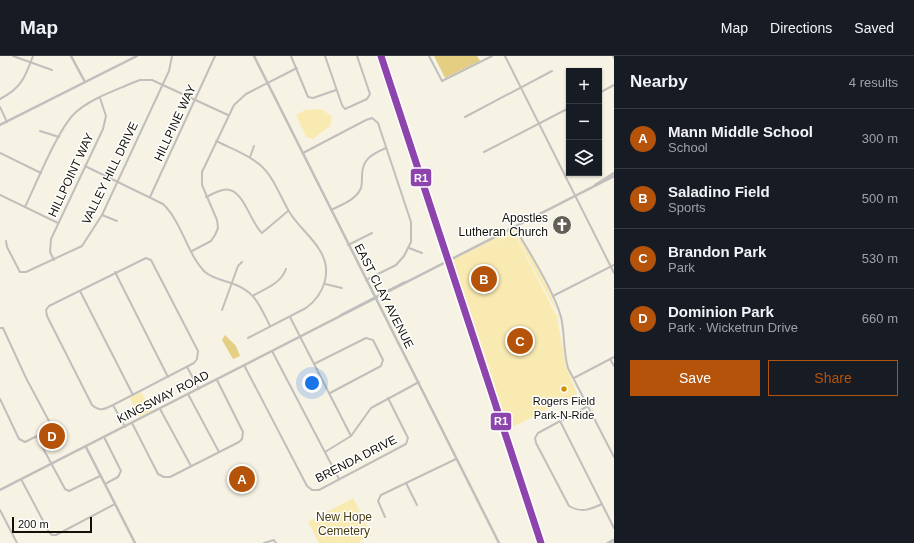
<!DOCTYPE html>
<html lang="en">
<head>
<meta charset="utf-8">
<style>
	:root { --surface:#171b24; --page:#20242c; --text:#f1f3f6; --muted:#9ea1a6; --line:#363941; --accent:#b45309 }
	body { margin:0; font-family:Arial,sans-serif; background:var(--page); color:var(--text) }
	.controls { position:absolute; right:12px; top:12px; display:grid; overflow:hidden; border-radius:0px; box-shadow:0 1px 3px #0004 }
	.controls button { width:36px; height:36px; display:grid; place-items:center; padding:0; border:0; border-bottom:1px solid var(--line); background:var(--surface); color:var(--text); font:20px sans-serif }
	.scale { position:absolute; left:12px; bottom:10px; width:80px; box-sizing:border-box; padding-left:4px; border:2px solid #131008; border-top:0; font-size:11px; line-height:14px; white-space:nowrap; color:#131008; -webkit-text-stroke:3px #fff; paint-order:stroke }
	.you { position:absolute; left:312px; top:327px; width:14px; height:14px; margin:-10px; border:3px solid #fff; border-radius:50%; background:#1a73e8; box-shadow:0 0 0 6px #1a73e833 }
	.badge { display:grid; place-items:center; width:26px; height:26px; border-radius:50%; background:var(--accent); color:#fff; font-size:13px; font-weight:700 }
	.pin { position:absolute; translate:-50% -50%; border:2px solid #fff; box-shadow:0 1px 4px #0006 }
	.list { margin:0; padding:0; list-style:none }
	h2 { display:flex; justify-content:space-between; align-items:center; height:52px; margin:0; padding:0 16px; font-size:17px }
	h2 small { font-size:13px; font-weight:400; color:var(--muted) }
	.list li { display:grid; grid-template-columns:26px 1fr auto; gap:12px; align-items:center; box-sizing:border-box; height:60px; padding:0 16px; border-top:1px solid var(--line) }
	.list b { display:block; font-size:15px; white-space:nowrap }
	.list p { margin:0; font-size:13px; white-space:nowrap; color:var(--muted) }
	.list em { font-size:13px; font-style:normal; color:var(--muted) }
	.actions { display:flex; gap:8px; padding:12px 16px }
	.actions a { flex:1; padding:9px 0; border:1px solid var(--accent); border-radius:0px; text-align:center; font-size:14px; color:var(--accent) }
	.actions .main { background:var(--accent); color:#fff }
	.icon { flex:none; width:22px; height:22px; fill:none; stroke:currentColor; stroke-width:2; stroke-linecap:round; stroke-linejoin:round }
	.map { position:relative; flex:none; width:614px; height:487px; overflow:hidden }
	header { display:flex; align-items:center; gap:24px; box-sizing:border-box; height:56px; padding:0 20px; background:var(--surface); border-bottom:1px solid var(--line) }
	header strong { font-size:19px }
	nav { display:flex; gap:22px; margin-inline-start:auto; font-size:14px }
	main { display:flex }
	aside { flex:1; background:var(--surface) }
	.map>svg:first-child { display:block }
</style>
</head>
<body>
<header>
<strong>Map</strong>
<nav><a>Map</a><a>Directions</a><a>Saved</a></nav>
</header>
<main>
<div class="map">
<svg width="614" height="487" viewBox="0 0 614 487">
	<rect width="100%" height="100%" fill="#f6f2e4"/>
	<!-- green -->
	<g fill="#f9eab1">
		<polygon points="315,53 323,54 332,61 330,70 313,83 306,81 296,59 305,54"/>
		<path d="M514,172C532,203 559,244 562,280L559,260L514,176L452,208L505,374L451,205Z"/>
		<polygon points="514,177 557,261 566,310 577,338 507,374 453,207"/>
		<polygon points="141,336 151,355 139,361 130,342"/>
		<polygon points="58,370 59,387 46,392 41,382 50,378 54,372"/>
		<polygon points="353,442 371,479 360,485 361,487 319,487 308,466"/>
	</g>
	<!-- water -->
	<g fill="#e4ce81">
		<polygon points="434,0 477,0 480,5 445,22"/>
		<polygon points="225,279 236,290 240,300 233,303 222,284"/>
	</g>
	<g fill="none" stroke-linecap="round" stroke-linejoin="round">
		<!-- minor -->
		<g stroke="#c0bfbc" stroke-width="2">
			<polyline points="13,0 52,14"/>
			<polyline points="291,0 308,41 313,42 336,34"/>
			<polyline points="325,0 342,49 345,53 367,43 370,38 357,0"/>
			<polyline points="429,0 442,25 492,0"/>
			<polyline points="505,0 614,217"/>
			<polyline points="599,37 614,29"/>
			<path d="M0,43C21,32 25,22 33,0"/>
			<polyline points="0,51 7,66"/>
			<polyline points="465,61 552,15"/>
			<polyline points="40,75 59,81"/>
			<path d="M216,85C230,92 247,98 259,108C274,120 280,141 290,157C298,170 311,180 319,193C333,214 325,238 306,252L248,282"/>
			<polyline points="484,96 569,52"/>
			<polyline points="0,97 41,117"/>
			<polyline points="303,97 366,64 372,62 378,67 411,166 411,186 404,200 396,209 366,224"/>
			<polyline points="250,101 254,90"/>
			<path d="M85,110L163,148C182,166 188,200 205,216C212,222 222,224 231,227C255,235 259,248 270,270"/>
			<polyline points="0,139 58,167"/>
			<polyline points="150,141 215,0"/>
			<path d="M206,141C211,139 217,135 223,134C243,129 250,167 262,177L288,155"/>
			<path d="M25,151C36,128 58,73 75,57C90,43 114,35 132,27L140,24H152L228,59"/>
			<path d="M331,154C341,149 356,144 361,132C362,129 362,124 362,120C362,103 372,98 386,92"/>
			<polyline points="102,159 117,165"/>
			<path d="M514,170C528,194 554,235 561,261C565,278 563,295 568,312L614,401"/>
			<polyline points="6,185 7,191 20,216 26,216 82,190 102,159 169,15 172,0"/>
			<polyline points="348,189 372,177"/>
			<polyline points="409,192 422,197"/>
			<polyline points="192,195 211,185 215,179 218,172 217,164 202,129 202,116 234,49 246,38 297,12"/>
			<path d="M146,202L151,204L198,295L197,303L194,307L113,349C105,353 100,356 92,349L47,260L46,254L49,250Z"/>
			<polyline points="54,204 50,196 51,183 103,73 106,60 100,42"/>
			<polyline points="115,216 168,321"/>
			<polyline points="325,228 342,232"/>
			<polyline points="80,235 133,339"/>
			<path d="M254,239C267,232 281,227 286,213"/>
			<polyline points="553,240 614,209"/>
			<polyline points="222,254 238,210 242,206"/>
			<polyline points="290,261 351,380"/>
			<polyline points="0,272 3,272 26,322 50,367 49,374 25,386 19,383 0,343"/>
			<polyline points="272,295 339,423"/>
			<polyline points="610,303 614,310"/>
			<polyline points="314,308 366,282 373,284 383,304 381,310 330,337"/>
			<polyline points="244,309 307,430 312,434 319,434 406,388 408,382 388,342"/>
			<polyline points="187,311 199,333"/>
			<polyline points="574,322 614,301"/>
			<polyline points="188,338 219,396"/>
			<polyline points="113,349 125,371"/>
			<path d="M588,350L538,377L535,382L536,387L569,450C581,457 589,454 602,448"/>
			<polyline points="160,353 191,410"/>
			<polyline points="560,365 614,472"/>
			<polyline points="132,367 158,418 164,421 170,421 239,386 242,383 243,376 217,324"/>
			<polyline points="37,381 65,433 69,435 100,420"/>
			<polyline points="104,381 121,415 118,421 105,428"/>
			<polyline points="325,396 351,380 371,352 419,326"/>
			<polyline points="21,423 49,476 52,479 56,479 115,448"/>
			<polyline points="406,427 417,449"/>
			<polyline points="0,454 17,487"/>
			<polyline points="385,461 378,445 381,439 456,403"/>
			<polyline points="264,487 274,484 276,487"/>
		</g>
		<!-- tertiary -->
		<g stroke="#c0bfbc" stroke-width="2.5">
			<polyline points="71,0 85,26"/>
			<polyline points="254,0 499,487"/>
			<polyline points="0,69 137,0"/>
			<polyline points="595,129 614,117"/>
			<polyline points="341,259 405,226"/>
			<polyline points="86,391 135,487"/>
			<polyline points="0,434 614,120"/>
		</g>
		<!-- secondary -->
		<polyline stroke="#c0bfbc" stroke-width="3" points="608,487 614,484"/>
		<!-- trunk -->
		<polyline stroke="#c0bfbc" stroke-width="3.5" points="614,0 614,1"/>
		<!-- rail-1 casing -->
		<g stroke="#fff" stroke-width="10">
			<polyline id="rail-1" points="381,0 541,487"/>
		</g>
		<!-- rail-1 -->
		<use href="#rail-1" stroke="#8e44ad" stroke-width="7"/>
	</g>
	<!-- icons -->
	<defs>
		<g id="church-disc" transform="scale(1)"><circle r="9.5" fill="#625f55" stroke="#fff"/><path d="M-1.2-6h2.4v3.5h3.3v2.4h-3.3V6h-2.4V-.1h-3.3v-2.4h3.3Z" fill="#fff"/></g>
	</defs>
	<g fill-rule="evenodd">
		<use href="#church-disc" x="562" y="169"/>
	</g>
	<!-- markers -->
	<circle fill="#d59001" stroke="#fff" stroke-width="1.5" cx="564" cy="333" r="3.5"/>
	<g text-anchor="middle" stroke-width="3" stroke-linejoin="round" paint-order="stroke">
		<!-- bus labels -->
		<g font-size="11" fill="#131008" stroke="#fff">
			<text x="564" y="349">Rogers Field<tspan x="564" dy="14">Park-N-Ride</tspan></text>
		</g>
		<!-- street labels -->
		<g font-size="12" fill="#131008" stroke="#fff">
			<text transform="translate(175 67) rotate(-65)" y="4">HILLPINE WAY</text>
			<text transform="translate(110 117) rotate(-64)" y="4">VALLEY HILL DRIVE</text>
			<text transform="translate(71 119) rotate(-65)" y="4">HILLPOINT WAY</text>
			<text transform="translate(384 240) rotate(63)" y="4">EAST CLAY AVENUE</text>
			<text transform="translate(163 341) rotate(-27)" y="4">KINGSWAY ROAD</text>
			<text transform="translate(356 403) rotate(-27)" y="4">BRENDA DRIVE</text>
		</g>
		<!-- poi labels -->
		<g font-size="12" fill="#131008" stroke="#fff" text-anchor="end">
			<text x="548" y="166">Apostles<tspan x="548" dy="14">Lutheran Church</tspan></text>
		</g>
		<!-- park labels -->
		<g font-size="12" fill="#493d11" stroke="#fff">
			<text x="344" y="465">New Hope<tspan x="344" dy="14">Cemetery</tspan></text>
		</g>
	</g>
	<g stroke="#fff" stroke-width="1.5">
		<rect x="410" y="112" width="22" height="19" rx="4" fill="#8e44ad"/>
		<rect x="490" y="356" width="22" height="19" rx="4" fill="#8e44ad"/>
	</g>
	<g font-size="11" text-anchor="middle" font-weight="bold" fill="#fff">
		<text x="421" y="126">R1</text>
		<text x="501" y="369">R1</text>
	</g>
</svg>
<div class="controls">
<button>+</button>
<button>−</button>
<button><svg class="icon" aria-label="layers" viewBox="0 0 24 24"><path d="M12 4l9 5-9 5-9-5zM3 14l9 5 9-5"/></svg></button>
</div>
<div class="scale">200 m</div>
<div class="you"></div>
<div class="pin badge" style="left:242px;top:423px">A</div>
<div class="pin badge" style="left:484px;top:223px">B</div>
<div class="pin badge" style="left:520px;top:285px">C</div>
<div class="pin badge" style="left:52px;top:380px">D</div>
</div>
<aside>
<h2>Nearby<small>4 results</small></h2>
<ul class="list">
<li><span class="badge">A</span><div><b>Mann Middle School</b><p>School</p></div><em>300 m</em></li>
<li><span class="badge">B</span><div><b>Saladino Field</b><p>Sports</p></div><em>500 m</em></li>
<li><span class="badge">C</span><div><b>Brandon Park</b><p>Park</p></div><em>530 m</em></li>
<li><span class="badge">D</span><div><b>Dominion Park</b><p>Park · Wicketrun Drive</p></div><em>660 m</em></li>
</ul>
<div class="actions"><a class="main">Save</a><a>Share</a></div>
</aside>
</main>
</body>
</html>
